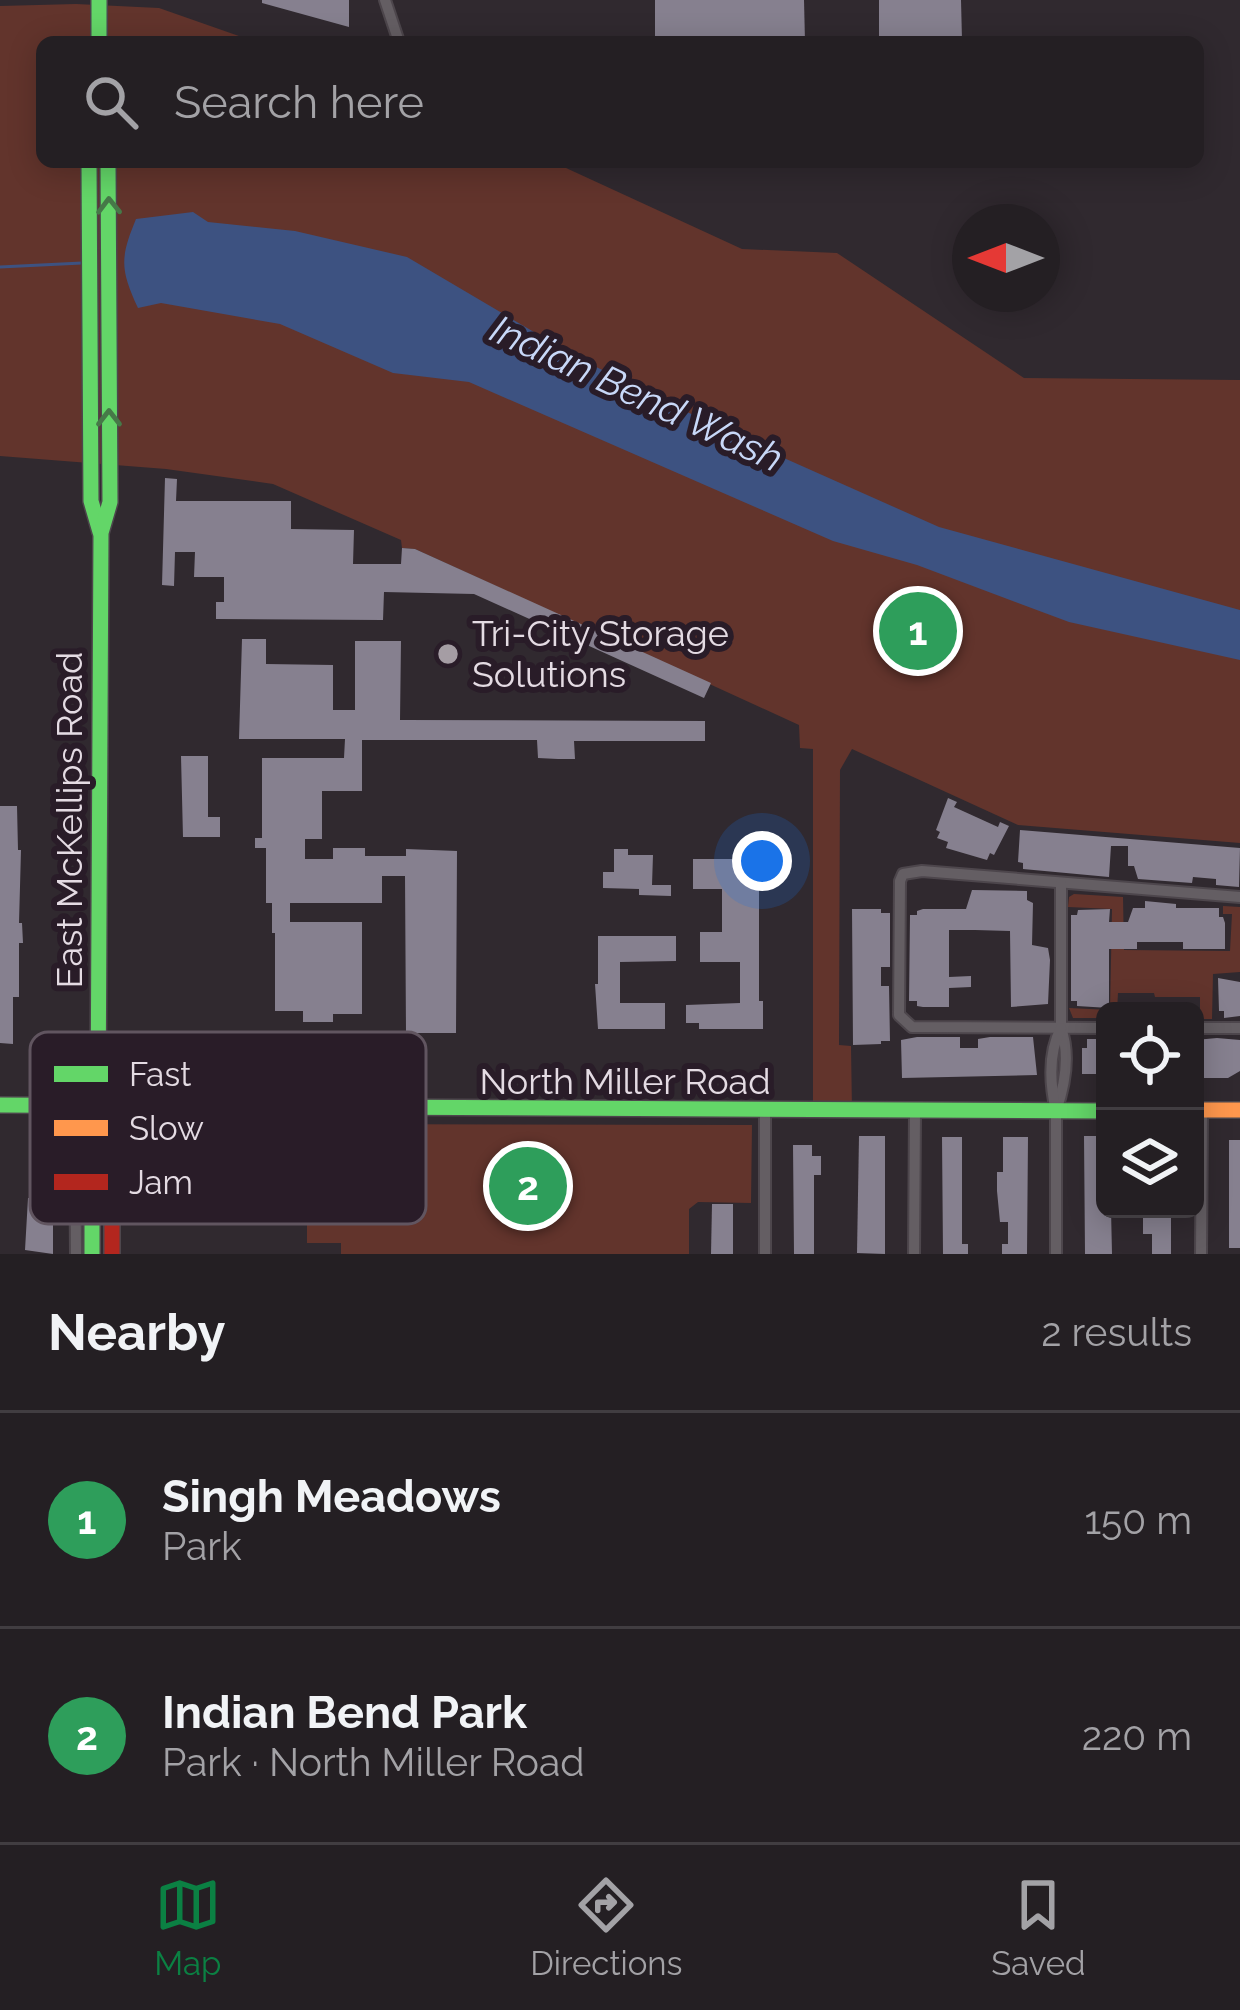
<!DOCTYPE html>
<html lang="en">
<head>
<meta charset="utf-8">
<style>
	:root { --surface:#241f23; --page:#2c272b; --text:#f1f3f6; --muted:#a3a2a6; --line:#413d41; --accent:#0b8043 }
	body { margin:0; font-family:Raleway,sans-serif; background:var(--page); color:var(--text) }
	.controls { position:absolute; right:36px; bottom:36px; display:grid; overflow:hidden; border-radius:18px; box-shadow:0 6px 30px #0003 }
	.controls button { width:108px; height:108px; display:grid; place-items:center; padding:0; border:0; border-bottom:3px solid var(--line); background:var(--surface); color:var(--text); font:60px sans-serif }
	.compass { position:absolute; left:952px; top:204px; width:108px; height:108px; border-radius:50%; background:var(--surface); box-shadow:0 6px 30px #0003; rotate:270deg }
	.you { position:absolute; left:762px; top:861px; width:42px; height:42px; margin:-30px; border:9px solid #fff; border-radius:50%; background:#1a73e8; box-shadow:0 0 0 18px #1a73e833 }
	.badge { display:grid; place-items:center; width:78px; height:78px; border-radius:50%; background:var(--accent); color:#fff; font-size:39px; font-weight:700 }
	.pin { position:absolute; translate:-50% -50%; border:6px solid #fff; box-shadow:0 3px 12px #0006 }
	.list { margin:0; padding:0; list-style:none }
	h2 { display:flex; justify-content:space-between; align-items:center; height:156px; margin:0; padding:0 48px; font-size:51px }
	h2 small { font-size:39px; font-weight:400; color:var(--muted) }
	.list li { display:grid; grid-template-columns:78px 1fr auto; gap:36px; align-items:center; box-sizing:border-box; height:216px; padding:0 48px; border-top:3px solid var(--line) }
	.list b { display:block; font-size:45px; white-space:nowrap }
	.list p { margin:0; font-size:39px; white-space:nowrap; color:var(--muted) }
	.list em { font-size:39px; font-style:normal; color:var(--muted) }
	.icon { flex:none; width:66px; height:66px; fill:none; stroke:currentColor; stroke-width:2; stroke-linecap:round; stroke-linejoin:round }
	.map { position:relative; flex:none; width:1240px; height:1254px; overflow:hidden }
	.search { position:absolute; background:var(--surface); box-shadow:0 6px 30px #0003; left:36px; right:36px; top:36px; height:132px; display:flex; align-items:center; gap:30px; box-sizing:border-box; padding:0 42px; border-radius:18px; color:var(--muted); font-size:45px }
	.sheet { height:588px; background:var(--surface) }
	nav { display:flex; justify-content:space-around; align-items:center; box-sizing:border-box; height:168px; border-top:3px solid var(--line); background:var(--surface); font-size:33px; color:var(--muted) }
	nav a { display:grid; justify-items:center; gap:6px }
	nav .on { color:var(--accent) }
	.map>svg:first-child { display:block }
</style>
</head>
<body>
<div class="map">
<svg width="1240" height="1254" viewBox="0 0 1240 1254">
	<rect width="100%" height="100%" fill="#30292f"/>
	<!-- green -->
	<g fill="#62342c">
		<polygon points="76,4 159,8 256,42 42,42 42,162 553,162 742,249 837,253 1024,378 1240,380 1240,843 1018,825 852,749 840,770 839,1045 851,1046 852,1111 813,1112 813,749 800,748 799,725 415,549 402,548 401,540 273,484 166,469 0,456 0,6"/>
		<polygon points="1074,894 1123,897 1124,950 1230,951 1232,914 1223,914 1223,906 1240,907 1240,972 1213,974 1212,1019 1200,1019 1200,997 1155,997 1154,993 1118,993 1117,1011 1105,1011 1105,1018 1073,1018 1069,1008 1110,1010 1112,909 1068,907 1069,897"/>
		<polygon points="307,1124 752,1125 751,1203 698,1202 689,1209 689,1254 341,1254 341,1243 307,1243"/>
	</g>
	<!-- water -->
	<path fill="#3d5281" d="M193,212L208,222L295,231L407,257L578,358L750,443L939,527L1240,610V660L1069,622L917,565L833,541L469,382L393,373L280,324L161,303L138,308C120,269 120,258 136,219Z"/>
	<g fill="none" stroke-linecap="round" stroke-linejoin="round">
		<!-- stream -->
		<polyline stroke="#3d5281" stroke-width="3" points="0,267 82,263"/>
	</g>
	<!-- building -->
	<g fill="#86808f">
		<polygon points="262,0 349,0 349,27 262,3"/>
		<polygon points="655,0 804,0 805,42 655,42"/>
		<polygon points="879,0 961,0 962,40 879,40"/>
		<polygon points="165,478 177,479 176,501 291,501 291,529 354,530 353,564 401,564 402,548 415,549 711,683 704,698 474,594 384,592 383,620 216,619 216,602 224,602 224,577 194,577 195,552 175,552 174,586 162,585"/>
		<polygon points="242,639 266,639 266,664 333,665 333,710 355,710 355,641 401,641 400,720 705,721 705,741 574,741 575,759 558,759 538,758 537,740 362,740 362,791 322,791 322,839 305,839 305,859 333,859 333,848 365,848 365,856 406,856 406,849 457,851 456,1033 406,1033 405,876 382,876 382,903 290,903 290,922 362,922 362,1014 333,1014 333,1022 303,1022 303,1011 275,1011 275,933 272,933 272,903 266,903 266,848 255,848 255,838 262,838 262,758 344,758 345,739 239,739"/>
		<polygon points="181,756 208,756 208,817 220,817 220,837 183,837"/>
		<polygon points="948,798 957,802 954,807 998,827 1000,822 1009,826 994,855 990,853 987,860 946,848 948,842 937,838 940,832 936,830"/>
		<polygon points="0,806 17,806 18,850 21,850 19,923 22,923 23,943 19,943 19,997 13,997 13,1044 0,1043"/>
		<polygon points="1020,830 1240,848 1239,887 1216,885 1216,879 1193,877 1192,883 1138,879 1134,866 1128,866 1128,846 1111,846 1109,877 1023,869 1023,863 1018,862"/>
		<polygon points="614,849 628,849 628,855 653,855 652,885 671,885 671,896 639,895 639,889 603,888 603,872 614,872"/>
		<polygon points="693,859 759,859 759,1001 763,1001 763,1029 699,1029 699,1023 686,1023 686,1005 740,1003 740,962 700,962 700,932 722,932 722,889 693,889"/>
		<polygon points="972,890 1027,891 1027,900 1033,903 1032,945 1048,948 1050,960 1048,1004 1011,1007 1010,931 975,930 949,930 949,977 971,976 971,987 949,988 949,1007 923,1007 917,1006 917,1001 909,1001 910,915 917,915 917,911 923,909 966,909"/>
		<polygon points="1145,901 1176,904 1176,908 1219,908 1219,917 1223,917 1225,923 1225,949 1183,949 1183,942 1137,942 1137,949 1109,949 1109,1008 1077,1006 1077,1001 1071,1001 1071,915 1077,915 1078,910 1110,909 1109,922 1128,922 1133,908 1145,908"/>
		<polygon points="852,909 881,909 881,913 890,913 890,967 881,967 881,986 889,986 890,1041 881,1041 881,1044 853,1045"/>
		<polygon points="598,936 676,936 676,961 620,962 620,1003 665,1003 665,1029 598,1029 595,984 598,984"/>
		<polygon points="1218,978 1240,982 1240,1016 1224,1018 1224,1011 1219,1011"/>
		<polygon points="917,1037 960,1037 960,1048 978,1048 978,1039 990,1037 1033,1037 1037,1075 902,1078 901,1040"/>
		<polygon points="1217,1038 1240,1040 1240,1071 1228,1078 1195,1078 1195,1040"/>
		<polygon points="1087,1039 1105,1039 1105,1074 1082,1074 1082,1048 1087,1048"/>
		<polygon points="859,1136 885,1136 885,1254 857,1253"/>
		<polygon points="1084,1136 1105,1136 1105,1209 1111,1209 1112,1254 1085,1254"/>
		<polygon points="942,1137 962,1137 962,1244 968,1244 968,1254 943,1254"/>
		<polygon points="1003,1137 1028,1137 1027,1254 1002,1254 1002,1244 1008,1244 1008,1222 1000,1222 997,1191 997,1172 1003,1172"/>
		<rect x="1229" y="1140" width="11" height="108"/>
		<polygon points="35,1141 53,1141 53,1254 25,1250 28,1198 36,1198 36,1170 30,1170"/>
		<polygon points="793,1145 812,1145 812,1156 821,1156 821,1175 814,1175 814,1254 794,1254"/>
		<polygon points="712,1204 733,1204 733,1254 711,1254"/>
		<polygon points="1143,1215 1171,1215 1171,1254 1152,1254 1152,1234 1143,1234"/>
	</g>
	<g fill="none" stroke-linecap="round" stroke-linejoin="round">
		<!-- street casing -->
		<g stroke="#4d464c" stroke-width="14">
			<g id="street">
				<polyline points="385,0 399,42"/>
				<polyline points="1105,1028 912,1027 899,1015 900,881 903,874 922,871 1240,897"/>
				<polyline points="1195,1028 1240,1028"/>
				<path d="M1056,1111C1065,1085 1070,1054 1061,1028V883"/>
				<polyline points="75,1131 76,1254"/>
				<polyline points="765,1254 765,1112"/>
				<polyline points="914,1254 915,1112"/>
				<path d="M1056,1254V1111C1050,1084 1048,1053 1061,1028"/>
				<polyline points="1201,1254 1202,1110"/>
			</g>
		</g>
		<!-- fast casing -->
		<g stroke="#4d464c" stroke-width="18">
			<g id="fast">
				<polyline points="99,0 99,42"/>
				<polyline points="89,162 91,501 100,532"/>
				<polyline points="0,1105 1105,1111"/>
				<polyline points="92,1254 92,1125 98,1107 101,533 110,502 108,162"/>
			</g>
		</g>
		<!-- slow casing -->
		<g stroke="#4d464c" stroke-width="18">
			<polyline id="slow" points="1195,1110 1240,1110"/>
		</g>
		<!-- jam casing -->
		<g stroke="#4d464c" stroke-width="18">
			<polyline id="jam" points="98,1107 112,1125 112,1254"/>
		</g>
		<!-- street -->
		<use href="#street" stroke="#645e63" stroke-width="10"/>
		<!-- fast -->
		<use href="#fast" stroke="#63d668" stroke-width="15"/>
		<!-- slow -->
		<use href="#slow" stroke="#ff974d" stroke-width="15"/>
		<!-- jam -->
		<use href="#jam" stroke="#b3261e" stroke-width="15"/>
	</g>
	<!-- one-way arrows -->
	<defs><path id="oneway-chevron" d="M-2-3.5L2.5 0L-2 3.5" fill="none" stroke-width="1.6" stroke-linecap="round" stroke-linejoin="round" transform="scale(3)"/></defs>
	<g stroke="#467948">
		<use href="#oneway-chevron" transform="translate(109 206) rotate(-91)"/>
		<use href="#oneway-chevron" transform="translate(109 418) rotate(-90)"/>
	</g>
	<!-- markers -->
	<circle fill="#a59da4" stroke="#291c28" stroke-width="4.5" cx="448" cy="654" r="12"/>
	<g text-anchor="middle" stroke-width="12" stroke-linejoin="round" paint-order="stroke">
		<!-- poi labels -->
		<g font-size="36" fill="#e4dbe3" stroke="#291c28" text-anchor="start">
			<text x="472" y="646">Tri-City Storage<tspan x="472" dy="41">Solutions</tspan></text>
		</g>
		<!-- street labels -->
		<g font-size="36" fill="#e4dbe3" stroke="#291c28">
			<text transform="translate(69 820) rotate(-90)" y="13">East McKellips Road</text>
			<text x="625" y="1094">North Miller Road</text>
		</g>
		<!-- water labels -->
		<g font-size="39" font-style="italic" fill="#c8d8f8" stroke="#291c28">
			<text transform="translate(637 393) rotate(25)" y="14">Indian Bend Wash</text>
		</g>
	</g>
	<!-- legend -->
	<rect x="30" y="1032" width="396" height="192" rx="18" fill="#291c28" stroke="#615560" stroke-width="3"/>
	<rect x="54" y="1066" width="54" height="16" fill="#63d668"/>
	<rect x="54" y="1120" width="54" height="16" fill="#ff974d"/>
	<rect x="54" y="1174" width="54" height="16" fill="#b3261e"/>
	<g font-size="33" fill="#e4dbe3">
		<text x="129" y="1086">Fast</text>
		<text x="129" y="1140">Slow</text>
		<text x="129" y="1194">Jam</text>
	</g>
</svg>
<div class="controls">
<button><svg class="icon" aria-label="locate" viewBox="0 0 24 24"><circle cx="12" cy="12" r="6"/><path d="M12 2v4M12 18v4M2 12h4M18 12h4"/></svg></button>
<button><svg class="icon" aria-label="layers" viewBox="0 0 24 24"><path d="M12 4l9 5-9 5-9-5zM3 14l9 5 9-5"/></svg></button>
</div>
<svg class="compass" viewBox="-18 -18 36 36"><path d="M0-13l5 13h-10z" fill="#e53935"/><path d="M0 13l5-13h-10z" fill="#a3a2a6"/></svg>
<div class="you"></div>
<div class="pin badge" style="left:918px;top:631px;background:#2e9e5b">1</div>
<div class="pin badge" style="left:528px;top:1186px;background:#2e9e5b">2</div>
<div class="search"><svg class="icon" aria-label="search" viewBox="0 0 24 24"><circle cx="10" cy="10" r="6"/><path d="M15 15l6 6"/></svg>Search here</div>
</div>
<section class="sheet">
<h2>Nearby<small>2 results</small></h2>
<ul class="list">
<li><span class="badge" style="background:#2e9e5b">1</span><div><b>Singh Meadows</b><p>Park</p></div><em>150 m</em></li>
<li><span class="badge" style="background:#2e9e5b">2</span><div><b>Indian Bend Park</b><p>Park · North Miller Road</p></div><em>220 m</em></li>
</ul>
</section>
<nav>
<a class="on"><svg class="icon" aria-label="map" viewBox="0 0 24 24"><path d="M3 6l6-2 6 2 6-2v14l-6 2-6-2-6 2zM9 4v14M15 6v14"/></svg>Map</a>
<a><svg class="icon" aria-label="directions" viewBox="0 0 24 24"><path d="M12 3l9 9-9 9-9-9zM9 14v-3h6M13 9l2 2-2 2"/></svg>Directions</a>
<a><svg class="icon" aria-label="saved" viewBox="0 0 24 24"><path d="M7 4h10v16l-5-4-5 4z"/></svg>Saved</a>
</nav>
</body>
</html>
